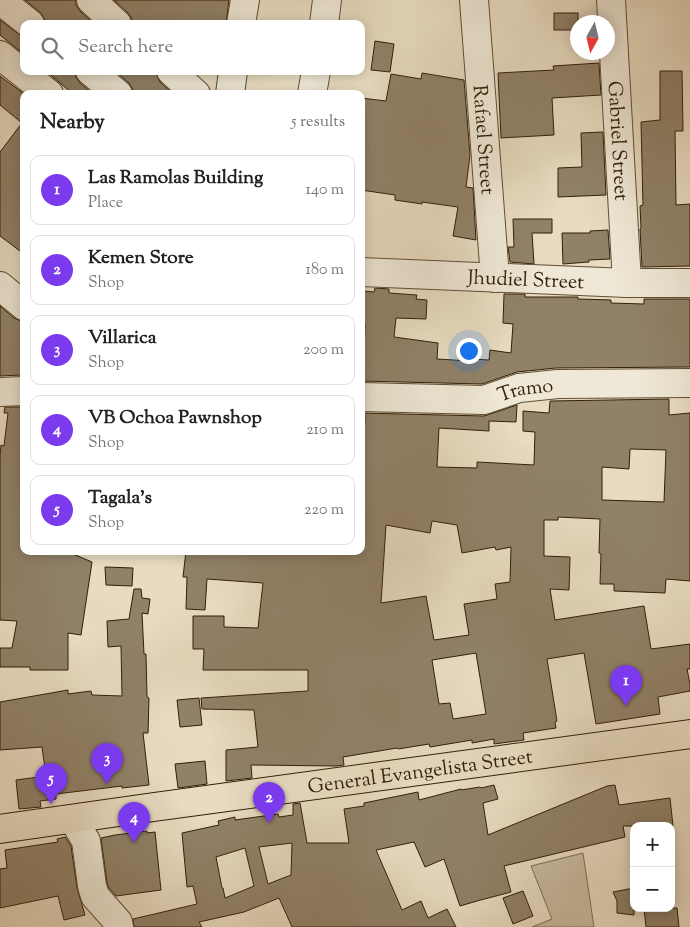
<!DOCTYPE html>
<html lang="en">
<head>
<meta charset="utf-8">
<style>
	:root { --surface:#fff; --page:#f2f2f2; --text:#222; --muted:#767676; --line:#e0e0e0; --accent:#7c3aed }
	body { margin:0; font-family:"Sorts Mill Goudy",serif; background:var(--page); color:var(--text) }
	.controls { position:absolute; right:15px; bottom:15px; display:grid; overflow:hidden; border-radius:10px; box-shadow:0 2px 12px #0003 }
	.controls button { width:45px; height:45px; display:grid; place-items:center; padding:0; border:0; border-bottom:1px solid var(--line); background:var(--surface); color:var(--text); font:25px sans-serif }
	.compass { position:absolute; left:570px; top:15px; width:45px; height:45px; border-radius:50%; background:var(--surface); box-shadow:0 2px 12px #0003; rotate:188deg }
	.you { position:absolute; left:468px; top:350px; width:18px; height:18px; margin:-12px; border:4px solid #fff; border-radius:50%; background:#1a73e8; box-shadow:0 0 0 8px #1a73e833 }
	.badge { display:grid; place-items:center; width:32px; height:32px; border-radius:50%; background:var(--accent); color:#fff; font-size:16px; font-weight:700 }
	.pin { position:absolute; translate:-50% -41px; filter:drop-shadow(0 1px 2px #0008) }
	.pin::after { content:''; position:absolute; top:26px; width:18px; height:15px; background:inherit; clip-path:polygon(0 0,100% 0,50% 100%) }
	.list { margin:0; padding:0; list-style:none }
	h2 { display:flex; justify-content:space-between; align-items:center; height:65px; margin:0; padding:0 20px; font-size:21px }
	h2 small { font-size:16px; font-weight:400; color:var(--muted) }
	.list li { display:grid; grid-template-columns:32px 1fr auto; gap:15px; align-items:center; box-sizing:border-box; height:70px; margin:0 10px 10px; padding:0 10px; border:1px solid var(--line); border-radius:10px }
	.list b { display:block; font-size:19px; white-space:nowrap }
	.list p { margin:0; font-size:16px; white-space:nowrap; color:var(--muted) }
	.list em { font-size:16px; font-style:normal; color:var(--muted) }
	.icon { flex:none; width:28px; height:28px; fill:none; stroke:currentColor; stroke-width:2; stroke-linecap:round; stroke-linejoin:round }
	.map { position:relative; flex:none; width:690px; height:927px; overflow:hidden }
	.search { position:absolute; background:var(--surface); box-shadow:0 2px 12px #0003; left:20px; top:20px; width:345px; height:55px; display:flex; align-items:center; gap:12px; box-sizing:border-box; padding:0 18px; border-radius:10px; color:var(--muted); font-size:19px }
	.panel { position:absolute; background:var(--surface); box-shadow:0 2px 12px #0003; left:20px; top:90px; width:345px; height:465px; border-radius:10px }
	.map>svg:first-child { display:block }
</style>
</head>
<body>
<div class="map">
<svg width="690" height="927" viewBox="0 0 690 927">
	<rect width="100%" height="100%" fill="#e7dbc0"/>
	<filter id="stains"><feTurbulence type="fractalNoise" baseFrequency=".004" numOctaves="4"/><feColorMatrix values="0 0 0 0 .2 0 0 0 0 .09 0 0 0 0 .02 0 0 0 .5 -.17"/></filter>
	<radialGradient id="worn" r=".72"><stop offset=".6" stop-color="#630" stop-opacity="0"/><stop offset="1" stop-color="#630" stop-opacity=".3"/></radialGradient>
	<!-- green -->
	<polygon fill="#c8bba1" stroke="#7d6d54" points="583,853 594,927 532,927 552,919 531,866"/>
	<!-- building -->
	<g fill="#908168" stroke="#321f08" fill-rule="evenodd">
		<polygon points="25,0 76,0 76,5 80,11 94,24 45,24 44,18 40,12"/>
		<polygon points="114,0 229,0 226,24 132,24 132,19 128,13"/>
		<rect x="554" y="13" width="24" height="17"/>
		<polygon points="0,20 24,38 24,54 0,35"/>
		<polygon points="375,41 394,44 390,72 371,70"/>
		<polygon points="599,63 601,95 552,98 554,135 501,138 498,73 554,70 553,66"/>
		<polygon points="46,71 75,71 76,77 80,83 93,94 73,94"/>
		<polygon points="115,71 155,71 160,82 173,94 133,94 132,88 128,82"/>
		<polygon points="660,71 682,71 683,131 675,131 676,205 690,204 690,266 642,267 640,229 641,228 640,206 643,205 641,122 660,120"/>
		<polygon points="422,73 464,80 470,155 466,187 473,188 476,240 453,236 458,207 422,202 422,204 395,200 395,195 361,190 361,98 386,101 391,74 421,79"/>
		<polygon points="0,76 24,94 24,254 0,236 0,152 22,123 0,105"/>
		<polygon points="603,132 606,195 558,197 558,168 582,167 581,133"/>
		<polygon points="513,219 552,219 552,233 532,233 534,264 510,262 508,247 514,247"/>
		<polygon points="608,230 610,259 589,260 589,262 563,264 562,233 590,233 590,231"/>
		<polygon points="375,288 389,289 389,293 417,295 416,299 427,300 426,319 396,318 394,337 438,343 437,359 471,361 472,359 489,360 490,350 511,353 513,324 503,323 504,294 525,294 525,297 578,297 578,299 611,300 611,303 644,304 644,299 690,299 690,367 556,368 517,372 482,384 361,381 361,354 364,354 365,324 362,324 364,291 374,292"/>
		<polygon points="0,306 14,318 21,321 24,321 24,347 21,375 0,376"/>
		<path d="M669,399V415L690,413V581L666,579L665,593L614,591V584H600L601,554L599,553L600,519L558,517V520H544V556L570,557L569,590L550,589L555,620L644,606L651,649L690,644V669H687L690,684V691L658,697L660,714L596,724L584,653L547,659L557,721L555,722L556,728L523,733L524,740L494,744V739L472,743V740L430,747L429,744L398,749L397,748L343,757L344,765L336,766L251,765L252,778L226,781V750L258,747L254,710L202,709L201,698L308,691V670H203L204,649H193V616H224V627L258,628L263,583L207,579L205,610L186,609L187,577H183L186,551H361V463H363L365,415H361V413L484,416L517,405L516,422L489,421V431L439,428L437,467L477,468V462L534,465L535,432L523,431V411L549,413L550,401ZM630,449L666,450L664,502L602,500V467L629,469ZM432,521L457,525L462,553L495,547L496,550L511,547L510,582L495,584L497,599L464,604L469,635L434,640L426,596L381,603L386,525L430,533ZM476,653L486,714L453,719L450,703L439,704L432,660Z"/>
		<polygon points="5,407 24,407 24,551 66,551 92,562 81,635 68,633 68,670 30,670 30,667 0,667 0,648 12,648 17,621 0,620 0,457 1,445 4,446 8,413 4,413"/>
		<polygon points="105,567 133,568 132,586 106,585"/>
		<polygon points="134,589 141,589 142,598 150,599 148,614 142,613 144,654 146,654 147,697 149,698 148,733 143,733 149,785 122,788 122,786 56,794 56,799 40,801 41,807 19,809 16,780 46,776 42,747 0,750 0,702 68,690 68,694 91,691 92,695 122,696 121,646 108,647 107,621 129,619"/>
		<polygon points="199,698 202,725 180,727 177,700"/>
		<polygon points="205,761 207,784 178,788 175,764"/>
		<path d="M494,785L498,799L483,803L488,835L607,786L615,785L619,805L670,798L673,826H623L625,837L504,866L511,892L477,901L460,906L444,859L425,867L414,842L376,850L402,910L421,901L428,918L447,909L456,927H292L279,898L244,912L199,922L202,927H134L133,919L197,904L193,886L187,887L182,833L219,825L218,821L235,817V820L278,814L279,817L293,815V804L300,803L307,843H349L344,809L364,806V803L418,792L419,800L461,789V790L480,787L481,788ZM292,843L291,875L268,884L259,847ZM245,848L254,886L225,898L223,888H222L216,857Z"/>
		<polygon points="147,831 147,833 155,832 161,890 116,896 109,888 107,883 101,838 115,835"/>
		<polygon points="65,837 71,846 77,888 85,915 64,920 58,896 0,908 0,869 7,868 5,850 58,842 57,839"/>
		<polygon points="634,888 634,915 617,913 617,901 613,892"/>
		<polygon points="523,891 533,916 513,924 503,898"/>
		<polygon points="644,908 677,908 679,927 646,927"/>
	</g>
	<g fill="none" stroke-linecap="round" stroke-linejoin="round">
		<!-- minor casing -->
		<g stroke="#5f4e36" stroke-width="30">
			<g id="minor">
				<polyline points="0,0 30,24"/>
				<polyline points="91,0 117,24"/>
				<path id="s1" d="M474,0L495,278"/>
				<path id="s2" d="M611,0L627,283"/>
				<polyline points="241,24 245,0"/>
				<polyline points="324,24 327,0"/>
				<polyline points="0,55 49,94"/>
				<polyline points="90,71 118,94"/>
				<polyline points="171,71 196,94"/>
				<polyline points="230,94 233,71"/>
				<polyline points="312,94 316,71"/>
				<path id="s3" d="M361,272L627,283H690"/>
				<polyline points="0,286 24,306"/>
				<polyline points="0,392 24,391"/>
				<path id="s4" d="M361,397L484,400L519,388L558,384L690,383"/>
				<polyline points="73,819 86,841 92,886 95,896 118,922 119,927"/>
			</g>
		</g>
		<!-- major casing -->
		<g stroke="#321f08" stroke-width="30">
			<g id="major">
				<path id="s5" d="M0,829L154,807L690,734"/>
			</g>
		</g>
		<!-- minor -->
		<use href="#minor" stroke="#efe8d6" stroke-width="28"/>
		<!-- major -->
		<use href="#major" stroke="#e7dbc0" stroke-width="28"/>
	</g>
	<g text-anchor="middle" stroke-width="4.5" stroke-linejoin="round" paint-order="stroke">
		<!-- street labels -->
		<g font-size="20" fill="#321f08" stroke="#efe8d6">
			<text dy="7" stroke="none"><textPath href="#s1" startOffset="140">Rafael Street</textPath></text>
			<text dy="7" stroke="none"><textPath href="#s2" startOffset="141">Gabriel Street</textPath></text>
			<text dy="7" stroke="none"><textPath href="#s3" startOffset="165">Jhudiel Street</textPath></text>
			<text dy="7" stroke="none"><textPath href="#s4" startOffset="166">Tramo</textPath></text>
			<text dy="7" stroke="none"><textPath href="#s5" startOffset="424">General Evangelista Street</textPath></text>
		</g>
	</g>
	<rect width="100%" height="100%" filter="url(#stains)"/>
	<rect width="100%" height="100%" fill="url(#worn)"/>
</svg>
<div class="controls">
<button>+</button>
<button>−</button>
</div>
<svg class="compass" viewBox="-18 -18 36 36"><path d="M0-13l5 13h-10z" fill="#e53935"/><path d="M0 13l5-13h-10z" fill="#767676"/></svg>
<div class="you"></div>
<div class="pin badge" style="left:626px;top:706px">1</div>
<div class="pin badge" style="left:269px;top:823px">2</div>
<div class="pin badge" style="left:107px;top:784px">3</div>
<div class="pin badge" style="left:134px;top:843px">4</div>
<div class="pin badge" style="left:51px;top:804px">5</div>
<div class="search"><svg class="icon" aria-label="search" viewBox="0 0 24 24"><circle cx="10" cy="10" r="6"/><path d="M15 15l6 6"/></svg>Search here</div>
<section class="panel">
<h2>Nearby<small>5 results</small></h2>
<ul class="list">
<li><span class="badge">1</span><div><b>Las Ramolas Building</b><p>Place</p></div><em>140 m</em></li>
<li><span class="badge">2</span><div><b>Kemen Store</b><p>Shop</p></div><em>180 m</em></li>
<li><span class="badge">3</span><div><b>Villarica</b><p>Shop</p></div><em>200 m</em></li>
<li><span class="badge">4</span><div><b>VB Ochoa Pawnshop</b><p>Shop</p></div><em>210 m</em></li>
<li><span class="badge">5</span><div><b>Tagala's</b><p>Shop</p></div><em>220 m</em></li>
</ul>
</section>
</div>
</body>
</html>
